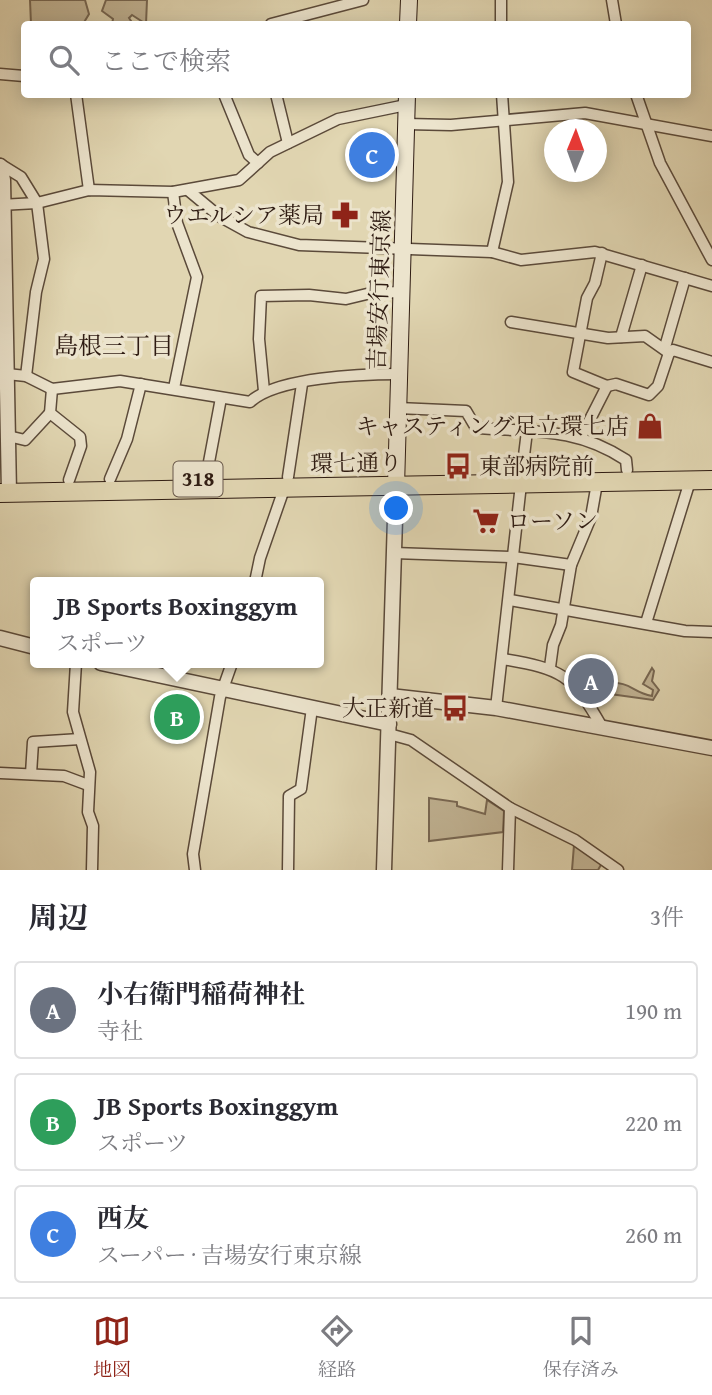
<!DOCTYPE html>
<html lang="ja">
<head>
<meta charset="utf-8">
<style>
	:root { --surface:#fff; --page:#f2f2f3; --text:#2b2b33; --muted:#7c7c81; --line:#e1e1e2; --accent:#8f2418 }
	body { margin:0; font-family:"Gentium Book Plus","Noto Serif JP",serif; background:var(--page); color:var(--text) }
	.compass { position:absolute; left:544px; top:119px; width:63px; height:63px; border-radius:50%; background:var(--surface); box-shadow:0 4px 18px #0003; rotate:1deg }
	.you { position:absolute; left:397px; top:509px; width:24px; height:24px; margin:-18px; border:5px solid #fff; border-radius:50%; background:#1a73e8; box-shadow:0 0 0 10px #1a73e833 }
	.badge { display:grid; place-items:center; width:46px; height:46px; border-radius:50%; background:var(--accent); color:#fff; font-size:23px; font-weight:700 }
	.pin { position:absolute; translate:-50% -50%; border:4px solid #fff; box-shadow:0 2px 7px #0006 }
	.popup { position:absolute; left:30px; top:577px; width:294px; height:91px; box-sizing:border-box; display:grid; place-content:center; border-radius:7px; background:var(--surface); filter:drop-shadow(0 2px 5px #0005); font-size:23px; white-space:nowrap; color:var(--muted) }
	.popup b { font-size:26px; color:var(--text) }
	.popup::after { content:''; position:absolute; left:50%; top:100%; margin-left:-14px; border:14px solid transparent; border-top-color:var(--surface) }
	.list { margin:0; padding:0; list-style:none }
	h2 { display:flex; justify-content:space-between; align-items:center; height:91px; margin:0; padding:0 28px; font-size:30px }
	h2 small { font-size:23px; font-weight:400; color:var(--muted) }
	.list li { display:grid; grid-template-columns:46px 1fr auto; gap:21px; align-items:center; box-sizing:border-box; height:98px; margin:0 14px 14px; padding:0 14px; border:2px solid var(--line); border-radius:7px }
	.list b { display:block; font-size:26px; white-space:nowrap }
	.list p { margin:0; font-size:23px; white-space:nowrap; color:var(--muted) }
	.list em { font-size:23px; font-style:normal; color:var(--muted) }
	.icon { flex:none; width:38px; height:38px; fill:none; stroke:currentColor; stroke-width:2; stroke-linecap:round; stroke-linejoin:round }
	.map { position:relative; flex:none; width:712px; height:870px; overflow:hidden }
	.search { position:absolute; background:var(--surface); box-shadow:0 4px 18px #0003; left:21px; right:21px; top:21px; height:77px; display:flex; align-items:center; gap:18px; box-sizing:border-box; padding:0 24px; border-radius:7px; color:var(--muted); font-size:26px }
	.sheet { height:427px; background:var(--surface) }
	nav { display:flex; justify-content:space-around; align-items:center; box-sizing:border-box; height:98px; border-top:2px solid var(--line); background:var(--surface); font-size:19px; color:var(--muted) }
	nav a { display:grid; justify-items:center; gap:4px }
	nav .on { color:var(--accent) }
	.map>svg:first-child { display:block }
</style>
</head>
<body>
<div class="map">
<svg width="712" height="870" viewBox="0 0 712 870">
	<rect width="100%" height="100%" fill="#e1d6b2"/>
	<filter id="stains"><feTurbulence type="fractalNoise" baseFrequency=".00286" numOctaves="4"/><feColorMatrix values="0 0 0 0 .2 0 0 0 0 .09 0 0 0 0 .02 0 0 0 .5 -.17"/></filter>
	<radialGradient id="worn" r=".72"><stop offset=".6" stop-color="#630" stop-opacity="0"/><stop offset="1" stop-color="#630" stop-opacity=".3"/></radialGradient>
	<!-- green -->
	<g fill="#c3b697" stroke="#786854" stroke-width="2">
		<polygon points="30,0 85,0 89,14 83,24 31,24"/>
		<polygon points="106,0 147,0 146,24 132,15 129,18 133,24 90,24 112,24 113,19 102,11"/>
		<path d="M652,668L654,671L652,681L659,690L653,700L603,693L601,689L605,683C632,681 631,692 652,696L653,690L643,684Z"/>
		<polygon points="429,798 457,802 457,806 485,814 487,800 504,811 503,832 429,841"/>
		<polygon points="574,845 602,863 598,870 572,870"/>
	</g>
	<g fill="none" stroke-linecap="round" stroke-linejoin="round">
		<!-- minor casing -->
		<g stroke="#5b4a3a" stroke-width="13">
			<g id="minor">
				<polyline points="501,0 501,24"/>
				<polyline points="612,0 616,24"/>
				<polyline points="271,24 363,0"/>
				<polyline points="0,74 24,76"/>
				<polyline points="76,94 89,190"/>
				<polyline points="224,94 249,155 258,163"/>
				<polyline points="276,94 288,143"/>
				<polyline points="636,94 660,163 712,260"/>
				<polyline points="406,124 451,125 585,113 712,136"/>
				<polyline points="0,164 21,177 37,203 44,259 36,292 26,376"/>
				<polyline points="189,191 219,216 248,232 299,245 492,252 521,260 595,252 712,286"/>
				<polyline points="173,192 177,223 197,277 174,388"/>
				<polyline points="0,205 37,203 89,190 173,192 239,180 270,152 338,119 406,105"/>
				<polyline points="492,252 508,182 502,94"/>
				<polyline points="511,322 608,338 645,336 669,353 673,350 712,362"/>
				<polyline points="621,337 642,265"/>
				<polyline points="665,347 685,278"/>
				<path d="M7,374L26,376L52,389L120,381L250,402C277,377 362,374 399,374"/>
				<polyline points="607,386 616,384 649,395 658,386 669,353"/>
				<polyline points="52,389 50,413 80,437 81,446 69,480"/>
				<polyline points="264,391 259,339 261,296 309,295 346,299 371,293 402,292"/>
				<path d="M398,408L466,411L476,428C533,432 576,427 626,460L627,470"/>
				<polyline points="8,436 25,440 50,413"/>
				<polyline points="581,437 607,386 573,372 587,298 595,283 602,253"/>
				<polyline points="522,472 527,431"/>
				<polyline points="288,477 302,384"/>
				<polyline points="206,478 221,398"/>
				<polyline points="110,479 127,439 141,384"/>
				<polyline points="394,553 513,557 571,565"/>
				<polyline points="255,582 260,558 284,489"/>
				<polyline points="510,600 685,631 712,632"/>
				<polyline points="646,623 690,481"/>
				<path d="M503,659C562,669 572,674 602,727"/>
				<polyline points="76,663 73,712 90,772 88,812 93,826 92,870"/>
				<polyline points="550,667 553,645 561,625 571,565 591,517 597,483"/>
				<polyline points="496,708 521,484"/>
				<polyline points="389,734 411,740 510,808 575,840 618,870"/>
				<polyline points="0,773 64,776 88,785"/>
				<polyline points="31,774 33,742 80,739"/>
				<polyline points="195,870 193,854 220,697 232,663"/>
				<polyline points="288,870 289,796 301,789 312,708"/>
				<polyline points="508,870 510,808"/>
			</g>
		</g>
		<!-- tertiary casing -->
		<g stroke="#5b4a3a" stroke-width="17">
			<g id="tertiary">
				<polyline points="0,166 3,180 9,493"/>
				<polyline points="0,638 35,647"/>
				<polyline points="101,663 389,724"/>
				<polyline points="390,696 496,708 712,748"/>
				<polyline points="384,870 396,487"/>
			</g>
		</g>
		<!-- secondary casing -->
		<g stroke="#2e1b12" stroke-width="18">
			<g id="secondary">
				<polyline points="408,24 409,0"/>
				<polyline points="396,487 407,94"/>
			</g>
		</g>
		<!-- primary casing -->
		<g stroke="#2e1b12" stroke-width="20">
			<polyline id="primary" points="0,493 712,480"/>
		</g>
		<!-- minor -->
		<use href="#minor" stroke="#ece4cd" stroke-width="10"/>
		<!-- tertiary -->
		<use href="#tertiary" stroke="#ece4cd" stroke-width="14"/>
		<!-- secondary -->
		<use href="#secondary" stroke="#ece4cd" stroke-width="16"/>
		<!-- primary -->
		<use href="#primary" stroke="#e1d6b2" stroke-width="18"/>
	</g>
	<!-- icons -->
	<defs>
		<g id="pharmacy-bare" transform="scale(2.1)"><path d="M-2-6h4v4h4v4h-4v4h-4v-4h-4v-4h4Z" fill="#8f2418" stroke="#ece4cd" stroke-width="2.5" paint-order="stroke"/></g>
		<g id="shop-bare" transform="scale(2.1)"><path d="M-5-2.5h2.3a2.7 3.5 0 0 1 5.4 0H5L5.5 6h-11ZM-1.5-2.5h3a1.5 2.3 0 0 0-3 0Z" fill="#8f2418" stroke="#ece4cd" stroke-width="2.5" paint-order="stroke"/></g>
		<g id="bus-bare" transform="scale(2.1)"><path d="M-5-6H5V4H4V6H2V4H-2V6H-4V4H-5ZM-3.5-4V0h7V-4ZM-3.5 1.2v1.5H-2V1.2ZM2 1.2v1.5H3.5V1.2Z" fill="#8f2418" stroke="#ece4cd" stroke-width="2.5" paint-order="stroke"/></g>
		<g id="supermarket-bare" transform="scale(2.1)"><path d="M-6-5.5h2.5l.6 2H6L4.5 2H-2.5L-4.4-4H-6ZM-1.5 3.2a1.3 1.3 0 1 0 .1 0ZM3 3.2a1.3 1.3 0 1 0 .1 0Z" fill="#8f2418" stroke="#ece4cd" stroke-width="2.5" paint-order="stroke"/></g>
	</defs>
	<g fill-rule="evenodd">
		<use href="#pharmacy-bare" x="345" y="215"/>
		<use href="#shop-bare" x="650" y="426"/>
		<use href="#bus-bare" x="458" y="466"/>
		<use href="#supermarket-bare" x="486" y="521"/>
		<use href="#bus-bare" x="455" y="708"/>
	</g>
	<g text-anchor="middle" stroke-width="7" stroke-linejoin="round" paint-order="stroke">
		<!-- shield labels -->
		<rect fill="#ece4cd" stroke="#67574a" stroke-width="2" x="173.5" y="461.5" width="49" height="35" rx="5"/>
		<g font-size="21" font-weight="bold" fill="#2e1b12">
			<text x="198" y="486">318</text>
		</g>
		<!-- poi labels -->
		<g font-size="23" fill="#2e1b12" stroke="#ece4cd" text-anchor="end">
			<text x="324" y="223">ウエルシア薬局</text>
			<text x="629" y="434">キャスティング足立環七店</text>
			<text x="479" y="474" text-anchor="start">東部病院前</text>
			<text x="507" y="529" text-anchor="start">ローソン</text>
			<text x="434" y="716">大正新道</text>
		</g>
		<!-- street labels -->
		<g font-size="23" fill="#2e1b12" stroke="#ece4cd">
			<text transform="translate(379 290) rotate(-88)" y="8">吉場安行東京線</text>
			<text transform="translate(356 463) rotate(-1)" y="8">環七通り</text>
		</g>
		<!-- neighbourhood labels -->
		<g font-size="24" fill="#2e1b12" stroke="#ece4cd">
			<text x="114" y="354">島根三丁目</text>
		</g>
	</g>
	<rect width="100%" height="100%" filter="url(#stains)"/>
	<rect width="100%" height="100%" fill="url(#worn)"/>
</svg>
<svg class="compass" viewBox="-18 -18 36 36"><path d="M0-13l5 13h-10z" fill="#e53935"/><path d="M0 13l5-13h-10z" fill="#7c7c81"/></svg>
<div class="you"></div>
<div class="pin badge" style="left:591px;top:681px;background:#6b7280">A</div>
<div class="pin badge" style="left:177px;top:717px;background:#2e9e5b">B</div>
<div class="popup"><b>JB Sports Boxinggym</b>スポーツ</div>
<div class="pin badge" style="left:372px;top:155px;background:#3f7fe0">C</div>
<div class="search"><svg class="icon" aria-label="search" viewBox="0 0 24 24"><circle cx="10" cy="10" r="6"/><path d="M15 15l6 6"/></svg>ここで検索</div>
</div>
<section class="sheet">
<h2>周辺<small>3件</small></h2>
<ul class="list">
<li><span class="badge" style="background:#6b7280">A</span><div><b>小右衛門稲荷神社</b><p>寺社</p></div><em>190 m</em></li>
<li><span class="badge" style="background:#2e9e5b">B</span><div><b>JB Sports Boxinggym</b><p>スポーツ</p></div><em>220 m</em></li>
<li><span class="badge" style="background:#3f7fe0">C</span><div><b>西友</b><p>スーパー · 吉場安行東京線</p></div><em>260 m</em></li>
</ul>
</section>
<nav>
<a class="on"><svg class="icon" aria-label="map" viewBox="0 0 24 24"><path d="M3 6l6-2 6 2 6-2v14l-6 2-6-2-6 2zM9 4v14M15 6v14"/></svg>地図</a>
<a><svg class="icon" aria-label="directions" viewBox="0 0 24 24"><path d="M12 3l9 9-9 9-9-9zM9 14v-3h6M13 9l2 2-2 2"/></svg>経路</a>
<a><svg class="icon" aria-label="saved" viewBox="0 0 24 24"><path d="M7 4h10v16l-5-4-5 4z"/></svg>保存済み</a>
</nav>
</body>
</html>
